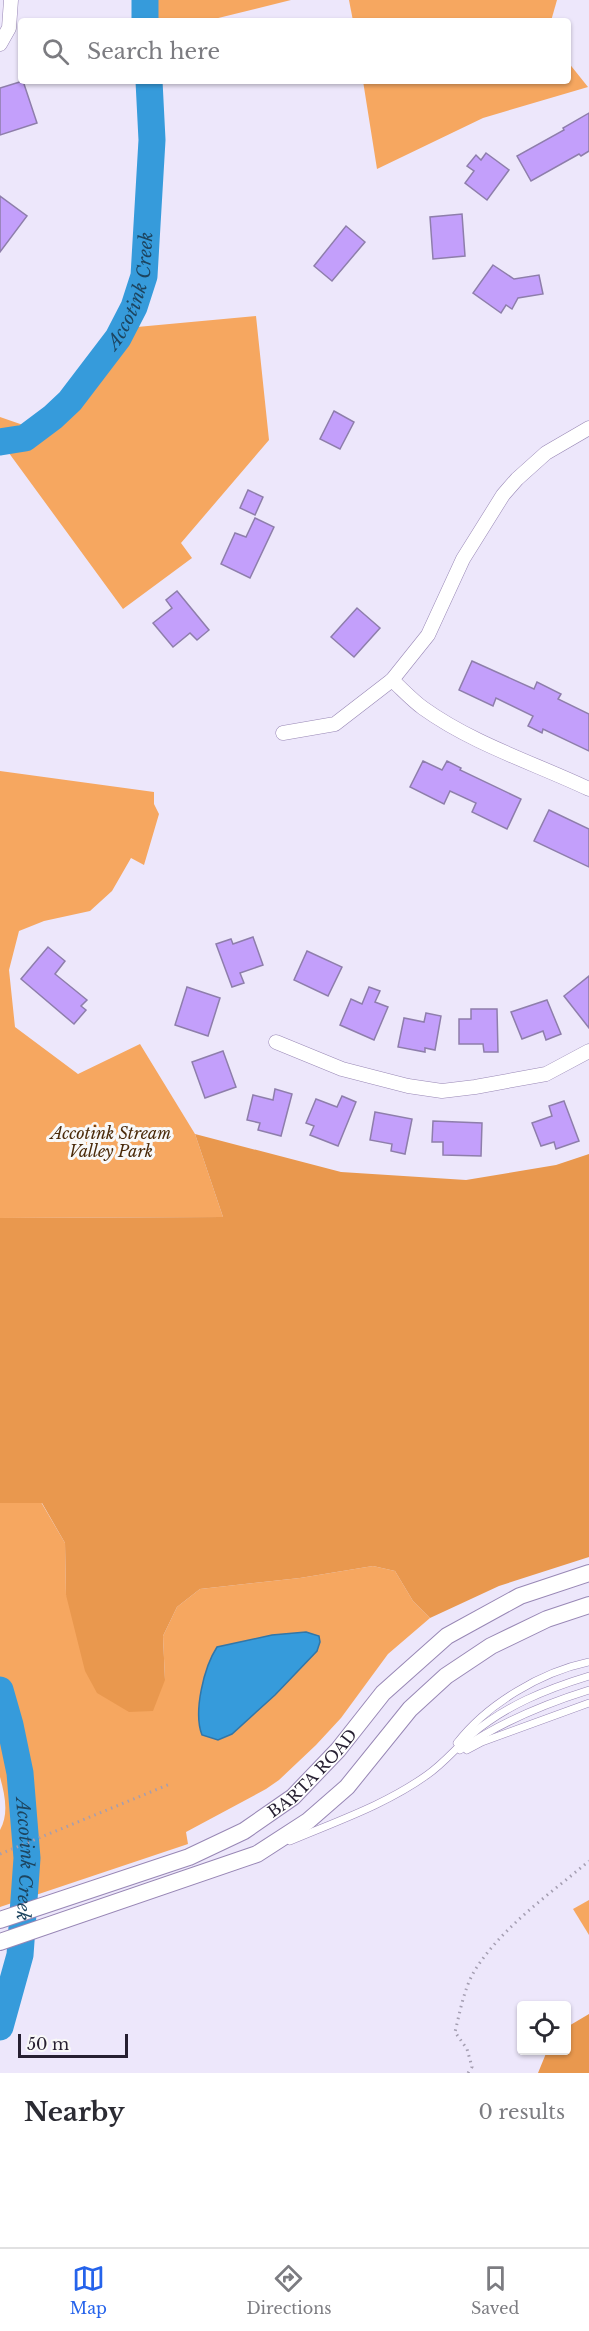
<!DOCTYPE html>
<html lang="en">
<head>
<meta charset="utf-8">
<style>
	:root { --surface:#fff; --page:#f7f7f7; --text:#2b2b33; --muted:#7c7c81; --line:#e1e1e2; --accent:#2563eb }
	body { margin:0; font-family:"Libre Baskerville",serif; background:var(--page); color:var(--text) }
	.controls { position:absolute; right:18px; bottom:18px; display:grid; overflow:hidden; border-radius:6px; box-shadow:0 2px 4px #0004 }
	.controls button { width:54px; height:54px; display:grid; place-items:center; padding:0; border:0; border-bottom:2px solid var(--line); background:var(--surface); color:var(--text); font:30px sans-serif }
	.scale { position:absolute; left:18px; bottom:15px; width:110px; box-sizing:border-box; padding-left:6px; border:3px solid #261f31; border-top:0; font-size:16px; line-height:21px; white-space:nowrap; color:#261f31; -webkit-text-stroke:4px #f8f8f8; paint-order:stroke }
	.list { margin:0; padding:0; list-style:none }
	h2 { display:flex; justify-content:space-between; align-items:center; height:78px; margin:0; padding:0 24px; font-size:26px }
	h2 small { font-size:20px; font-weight:400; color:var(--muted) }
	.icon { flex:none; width:33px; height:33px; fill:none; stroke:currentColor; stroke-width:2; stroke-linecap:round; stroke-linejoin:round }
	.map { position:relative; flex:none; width:589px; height:2073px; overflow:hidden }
	.search { position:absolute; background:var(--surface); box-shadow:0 2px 4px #0004; left:18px; right:18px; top:18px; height:66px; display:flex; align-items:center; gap:15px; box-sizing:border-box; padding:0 21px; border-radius:6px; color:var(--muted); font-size:22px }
	.sheet { height:174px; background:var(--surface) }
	nav { display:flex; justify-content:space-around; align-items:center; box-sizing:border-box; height:84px; border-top:2px solid var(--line); background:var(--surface); font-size:16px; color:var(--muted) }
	nav a { display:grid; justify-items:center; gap:3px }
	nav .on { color:var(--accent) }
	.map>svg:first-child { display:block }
</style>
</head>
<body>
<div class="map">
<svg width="589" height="2073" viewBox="0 0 589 2073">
	<rect width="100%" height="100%" fill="#ede7fb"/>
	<!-- green -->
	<g fill="#f6a760">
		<polygon points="154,0 291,0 206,21 153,21"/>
		<polygon points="349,0 557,0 551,21 353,21"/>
		<polygon points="568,62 588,87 483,118 377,169 363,81 568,81"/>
		<polygon points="256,316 269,440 181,543 192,558 123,609 6,449 0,447 0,417 49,434 137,327"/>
		<polygon points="0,771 154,792 154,804 159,814 144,865 131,858 112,891 90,911 44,921 19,931 9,970 15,1027 78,1074 140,1044 195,1134 223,1217 0,1218"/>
		<path d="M41,1502L65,1543L66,1595L165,1680L163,1636L177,1607L200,1589L300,1578L373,1566L395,1571L413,1601L430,1618L388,1654L341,1718L316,1745L279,1780L266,1789L186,1832L188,1844L0,1907V1830C9,1814 5,1795 0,1777V1503Z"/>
		<polygon points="589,1900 589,1935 573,1909"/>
	</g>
	<!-- forest -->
	<g fill="#e9984e">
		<polygon points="195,1134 341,1172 466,1180 556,1165 589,1154 589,1557 499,1586 430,1618 413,1601 395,1571 373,1566 300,1578 200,1589 177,1607 163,1636 165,1680 153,1711 129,1712 97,1693 85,1671 66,1595 65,1543 42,1503 0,1503 0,1218 223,1217"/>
		<polygon points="589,2014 589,2073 538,2073 547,2051 566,2050 567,2027"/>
	</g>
	<!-- water -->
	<path fill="#369bdb" stroke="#3176a8" stroke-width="1.5" d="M306,1632L319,1636L320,1642L317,1651L275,1695L232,1734L218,1740L202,1735C193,1712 204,1667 217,1647L272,1635Z"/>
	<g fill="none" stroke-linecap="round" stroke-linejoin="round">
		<!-- river -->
		<g stroke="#369bdb" stroke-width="27">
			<polyline points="145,0 145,21"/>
			<path id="s1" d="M0,442L25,438L53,417L70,401L118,338L134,307L144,276L152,140L149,81"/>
			<path id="s2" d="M0,1690L10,1725L20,1773L27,1858L20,1955L0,2027"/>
		</g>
	</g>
	<!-- building -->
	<g fill="#c39ffb" stroke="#8e7eab" stroke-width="1.5">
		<polygon points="23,81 37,123 0,135 0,88"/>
		<polygon points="589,113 589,151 581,156 579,154 531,181 517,156 564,130 563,128"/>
		<polygon points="486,153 509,170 487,200 465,183 474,171 467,166 476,155 481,160"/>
		<polygon points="0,196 27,216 0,252"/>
		<polygon points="462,214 465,256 433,259 430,217"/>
		<polygon points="346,226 365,242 332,281 314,266"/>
		<polygon points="493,265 514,279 539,275 543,294 518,298 512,309 506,305 501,313 473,293"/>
		<polygon points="334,411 354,422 340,449 320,439"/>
		<polygon points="248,490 263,497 255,515 240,508"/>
		<polygon points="255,518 274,527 250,578 221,564 235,533 246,537"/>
		<polygon points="177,591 209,630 197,640 190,633 173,647 153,623 172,608 166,600"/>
		<polygon points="357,608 380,628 354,657 331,637"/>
		<polygon points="472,661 534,689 537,682 561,694 558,699 589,714 589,751 543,729 542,733 528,726 533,716 496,698 493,706 459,690"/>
		<polygon points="423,761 442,770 447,761 461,768 460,770 521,799 507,829 472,812 476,803 450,791 444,804 410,787"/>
		<polygon points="549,810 589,829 589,867 534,841"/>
		<polygon points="253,937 263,965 240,973 244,983 232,987 216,944 231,939 233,944"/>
		<polygon points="48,947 65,961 55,974 87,1000 81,1006 86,1010 74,1024 21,979"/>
		<polygon points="307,951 342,967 328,996 294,980"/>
		<polygon points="589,976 589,1028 564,996"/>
		<polygon points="187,987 220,998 208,1036 175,1025"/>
		<polygon points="369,987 380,991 375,1002 388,1007 374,1040 340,1025 351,999 362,1004"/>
		<polygon points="547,1000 561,1034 546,1040 543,1031 522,1039 511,1012"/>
		<polygon points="471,1009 497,1009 498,1052 484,1052 483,1044 459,1044 459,1019 471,1019"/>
		<polygon points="426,1013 441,1016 435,1050 425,1048 425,1052 398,1047 404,1018 424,1022"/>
		<polygon points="223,1051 236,1087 205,1098 192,1062"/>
		<polygon points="275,1089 292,1094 281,1136 258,1130 260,1123 247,1120 253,1095 273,1100"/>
		<polygon points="342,1096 356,1102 338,1146 310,1135 314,1126 306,1123 316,1099 337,1107"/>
		<polygon points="564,1101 579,1141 556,1149 554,1142 541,1146 532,1123 552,1116 549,1106"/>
		<polygon points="375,1112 412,1119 405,1154 391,1151 392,1144 370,1140"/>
		<polygon points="433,1121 482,1123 481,1156 443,1155 443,1142 432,1142"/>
	</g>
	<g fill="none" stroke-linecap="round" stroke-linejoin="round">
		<!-- service casing -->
		<g stroke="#9887b5" stroke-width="8">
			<g id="service">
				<path d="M457,1743C487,1704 541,1672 589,1662"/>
				<path d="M460,1750C499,1723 544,1704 589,1690"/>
				<polyline points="467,1750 482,1742 589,1703"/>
				<path d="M290,1841C337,1821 385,1805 427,1775C443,1764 456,1748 471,1735C505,1706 546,1689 589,1676"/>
			</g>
		</g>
		<!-- minor casing -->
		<g stroke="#9887b5" stroke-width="15">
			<g id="minor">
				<polyline points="0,44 9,28 11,0"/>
				<path d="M392,680C402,689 412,700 423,708C473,744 534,763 589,789"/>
				<polyline points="283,733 335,724 392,680 428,635 463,559 503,495 517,479 546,453 589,428"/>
				<polyline points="276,1042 342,1069 408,1086 442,1091 475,1087 546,1074 589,1051"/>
			</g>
		</g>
		<!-- tertiary casing -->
		<g stroke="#9887b5" stroke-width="18">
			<g id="tertiary">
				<path id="s3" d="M0,1920L189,1857L244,1831L293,1797L338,1750L383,1693L447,1636L520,1596L589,1573"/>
				<polyline points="0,1942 257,1854 308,1821 347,1787 410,1709 446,1676 491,1646 547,1619 589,1605"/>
			</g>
		</g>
		<!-- path -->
		<g stroke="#a49eb1" stroke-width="3" stroke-dasharray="1.5 4.5" stroke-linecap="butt">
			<polyline points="0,1854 170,1784"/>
			<path d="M468,2073L472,2067L467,2049L455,2032C460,2012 464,1988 475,1970C503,1926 550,1894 589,1861"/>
		</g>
		<!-- service -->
		<use href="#service" stroke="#fff" stroke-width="7"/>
		<!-- minor -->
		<use href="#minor" stroke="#fff" stroke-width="14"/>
		<!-- tertiary -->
		<use href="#tertiary" stroke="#fff" stroke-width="16"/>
	</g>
	<g text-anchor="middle" stroke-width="6" stroke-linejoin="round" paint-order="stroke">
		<!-- park labels -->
		<g font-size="16" font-style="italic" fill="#4a2a0a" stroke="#f8f8f8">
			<text x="111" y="1139">Accotink Stream<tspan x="111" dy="18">Valley Park</tspan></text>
		</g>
		<!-- street labels -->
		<g font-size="16" fill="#261f31" stroke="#f8f8f8">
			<text dy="6" stroke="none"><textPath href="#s3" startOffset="350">BARTA ROAD</textPath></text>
		</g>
		<!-- water labels -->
		<g font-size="18" font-style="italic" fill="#1d4560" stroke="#f8f8f8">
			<text dy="6" stroke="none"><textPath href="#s1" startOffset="213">Accotink Creek</textPath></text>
			<text dy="6" stroke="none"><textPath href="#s2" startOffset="172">Accotink Creek</textPath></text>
		</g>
	</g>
</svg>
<div class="controls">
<button><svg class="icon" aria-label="locate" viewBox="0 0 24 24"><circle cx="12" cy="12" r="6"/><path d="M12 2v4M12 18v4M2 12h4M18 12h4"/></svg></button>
</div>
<div class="scale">50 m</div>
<div class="search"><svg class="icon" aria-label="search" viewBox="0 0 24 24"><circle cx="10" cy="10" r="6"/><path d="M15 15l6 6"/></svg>Search here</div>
</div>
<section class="sheet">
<h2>Nearby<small>0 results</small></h2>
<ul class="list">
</ul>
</section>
<nav>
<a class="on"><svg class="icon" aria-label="map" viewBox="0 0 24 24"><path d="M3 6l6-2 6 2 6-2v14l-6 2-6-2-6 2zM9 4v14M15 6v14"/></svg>Map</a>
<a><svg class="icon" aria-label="directions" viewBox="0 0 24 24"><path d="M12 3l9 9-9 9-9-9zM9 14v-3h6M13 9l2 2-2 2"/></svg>Directions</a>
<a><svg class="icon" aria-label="saved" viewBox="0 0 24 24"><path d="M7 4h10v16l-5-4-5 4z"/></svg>Saved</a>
</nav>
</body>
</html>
